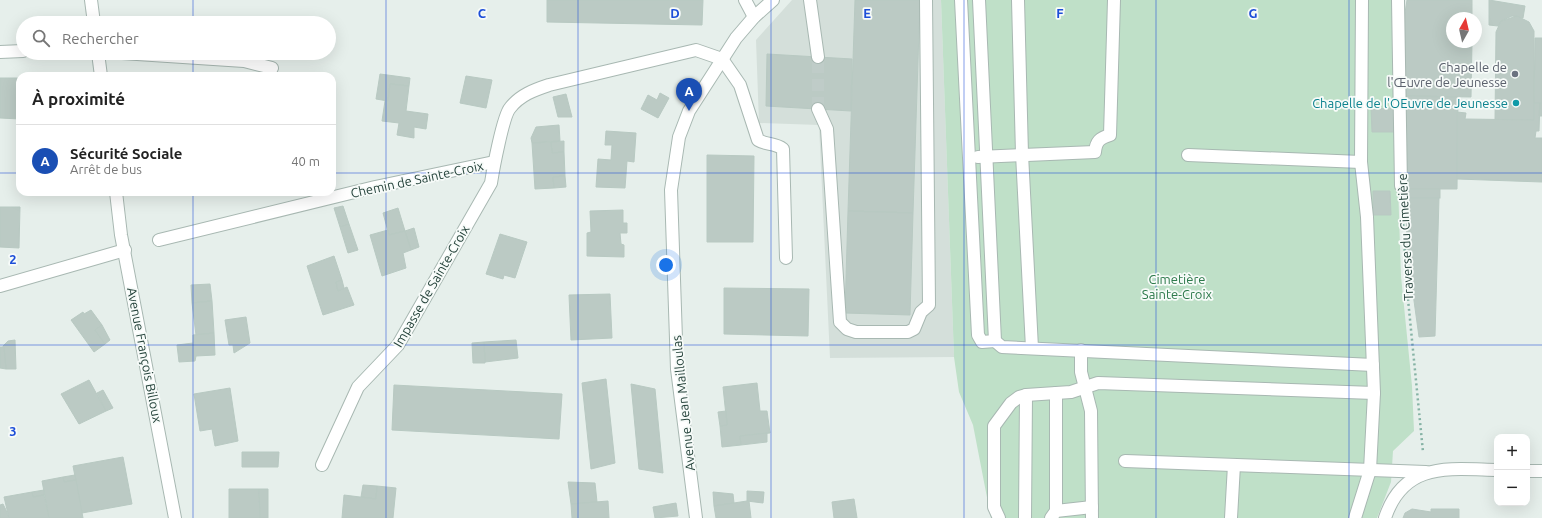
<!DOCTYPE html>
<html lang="fr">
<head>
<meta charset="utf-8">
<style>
	:root { --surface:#fff; --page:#f6f6f6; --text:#222; --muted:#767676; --line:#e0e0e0; --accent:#804e3d }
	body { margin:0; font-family:Ubuntu,sans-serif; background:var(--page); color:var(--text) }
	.controls { position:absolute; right:12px; bottom:12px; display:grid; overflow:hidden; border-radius:8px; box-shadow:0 4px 16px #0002 }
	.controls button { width:36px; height:36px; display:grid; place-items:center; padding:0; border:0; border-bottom:1px solid var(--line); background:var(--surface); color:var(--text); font:20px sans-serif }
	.compass { position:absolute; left:1446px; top:12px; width:36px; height:36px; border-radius:50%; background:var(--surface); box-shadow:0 4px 16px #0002; rotate:8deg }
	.you { position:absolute; left:666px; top:265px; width:14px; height:14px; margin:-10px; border:3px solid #fff; border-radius:50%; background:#1a73e8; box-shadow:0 0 0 6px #1a73e833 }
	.badge { display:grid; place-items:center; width:26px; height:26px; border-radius:50%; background:var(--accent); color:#fff; font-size:13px; font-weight:700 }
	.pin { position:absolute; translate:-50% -33px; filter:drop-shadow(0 1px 2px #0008) }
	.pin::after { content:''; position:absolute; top:21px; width:14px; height:12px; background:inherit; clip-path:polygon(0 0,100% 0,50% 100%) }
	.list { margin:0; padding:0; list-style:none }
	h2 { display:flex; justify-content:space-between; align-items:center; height:52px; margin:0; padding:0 16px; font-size:17px }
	h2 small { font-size:13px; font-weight:400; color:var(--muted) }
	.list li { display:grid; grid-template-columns:26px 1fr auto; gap:12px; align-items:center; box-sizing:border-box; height:72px; padding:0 16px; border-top:1px solid var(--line) }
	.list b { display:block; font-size:15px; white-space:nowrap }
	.list p { margin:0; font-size:13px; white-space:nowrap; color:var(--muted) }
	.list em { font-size:13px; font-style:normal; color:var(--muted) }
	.icon { flex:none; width:22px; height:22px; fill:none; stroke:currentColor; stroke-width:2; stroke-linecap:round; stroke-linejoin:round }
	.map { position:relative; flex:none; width:1542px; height:518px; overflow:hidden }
	.search { position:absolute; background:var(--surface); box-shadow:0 4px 16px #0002; left:16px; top:16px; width:320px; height:44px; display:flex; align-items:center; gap:10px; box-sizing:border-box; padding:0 14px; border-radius:22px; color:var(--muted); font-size:15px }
	.panel { position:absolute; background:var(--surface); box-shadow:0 4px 16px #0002; left:16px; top:72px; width:320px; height:124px; border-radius:12px }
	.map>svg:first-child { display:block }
</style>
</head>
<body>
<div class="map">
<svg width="1542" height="518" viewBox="0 0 1542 518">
	<rect width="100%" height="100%" fill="#e6efeb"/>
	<!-- built -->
	<polygon fill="#d4dfda" points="792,0 941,0 954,357 830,358 819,125 759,123 756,40"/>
	<!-- green -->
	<polygon fill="#bfe0c8" points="941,0 1392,0 1401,276 1412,386 1414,431 1393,451 1391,482 1377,518 991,518 973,425 959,392 954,357"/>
	<!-- building -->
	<g fill="#bbcac4" stroke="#b8c9c2">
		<polygon points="547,0 703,0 702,25 547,22"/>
		<polygon points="855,0 920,0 913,213 848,211"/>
		<polygon points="1407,0 1472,0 1472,18 1452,18 1452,42 1472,42 1471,97 1404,96 1404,19"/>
		<polygon points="1489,0 1525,6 1523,18 1512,16 1501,21 1498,26 1489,25"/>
		<polygon points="1517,16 1529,22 1534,31 1534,120 1495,120 1496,32 1501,21"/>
		<polygon points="1535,38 1542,38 1542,103 1534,103"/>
		<polygon points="767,54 852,59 851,111 766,106"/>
		<polygon points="380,74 410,78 409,86 390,84 388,101 376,99"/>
		<polygon points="466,76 492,80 486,108 460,103"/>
		<polygon points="0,78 20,78 20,119 0,118"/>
		<polygon points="390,84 409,86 406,111 428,114 426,129 414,127 414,138 397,135 399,123 382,121 385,101 388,101"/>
		<polygon points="660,93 669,98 658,118 641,109 648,95 657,100"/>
		<polygon points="566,94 572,117 558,117 553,97"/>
		<polygon points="1404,96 1458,97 1457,189 1406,189"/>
		<polygon points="1534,103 1540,103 1539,131 1536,131 1535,138 1542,138 1542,182 1457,179 1457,112 1466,113 1465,119 1534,120"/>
		<polygon points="1540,103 1542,103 1542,116 1539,116"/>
		<polygon points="1394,108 1394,132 1372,132 1371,109"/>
		<polygon points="559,125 560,141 532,143 531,138 536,127"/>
		<polygon points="606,131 636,133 634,162 627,161 625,188 596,187 598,159 611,160 612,145 605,145"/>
		<polygon points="564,141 564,152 552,153 551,142"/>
		<polygon points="551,142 552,153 564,152 565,176 553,177 554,188 535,189 532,143"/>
		<polygon points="707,155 754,156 753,242 707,242"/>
		<polygon points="565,176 566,187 554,188 553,177"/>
		<rect x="1406" y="189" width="34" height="9"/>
		<polygon points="1373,191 1390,191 1391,215 1373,215"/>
		<polygon points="1406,198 1439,198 1435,336 1419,337 1407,250"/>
		<polygon points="343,206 349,224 340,227 334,208"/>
		<polygon points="0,207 20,207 19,248 0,247"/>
		<polygon points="398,208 405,231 389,235 383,213"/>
		<polygon points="623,210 623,223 627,223 627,233 620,233 621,244 624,245 624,257 587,256 587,233 591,232 590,211"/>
		<polygon points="848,211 913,213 910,315 845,313"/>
		<polygon points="349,224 358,250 348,253 340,227"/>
		<polygon points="414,228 419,247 411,250 405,231"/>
		<polygon points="388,230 389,235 405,231 411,250 403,253 406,268 382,276 370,235"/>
		<polygon points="500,234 527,242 515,278 504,275 503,279 486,274"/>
		<polygon points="334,256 342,280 336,282 338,291 347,287 354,305 323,315 307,266"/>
		<polygon points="342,280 344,288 338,291 336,282"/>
		<polygon points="210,284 212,301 192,303 191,285"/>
		<polygon points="724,288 809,289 808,336 724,334"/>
		<polygon points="610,294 612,338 571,340 569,295"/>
		<polygon points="212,301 214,333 196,335 192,303"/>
		<polygon points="91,310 102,325 95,330 105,344 94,352 71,320 83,312 84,314"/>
		<polygon points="246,317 250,343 234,353 233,345 229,345 225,320"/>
		<polygon points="102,325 110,340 105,344 95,330"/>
		<polygon points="214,333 215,355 196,356 195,361 179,362 177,345 193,343 193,335"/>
		<polygon points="15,340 16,369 6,369 3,346 8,341"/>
		<polygon points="516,340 518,358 485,362 484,342"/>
		<polygon points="484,342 485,363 473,363 472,343"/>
		<polygon points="0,347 4,347 6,369 0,368"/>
		<polygon points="606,379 615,463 591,469 582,383"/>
		<polygon points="89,380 106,411 79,424 61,394"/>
		<polygon points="757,383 760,411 767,411 770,433 740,436 741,445 722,447 720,426 727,425 723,387"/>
		<polygon points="631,384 655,389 663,473 639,469"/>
		<polygon points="394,385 562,394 559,439 392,430"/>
		<polygon points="230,388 238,441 215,446 212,429 200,431 194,394"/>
		<polygon points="103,390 113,408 106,411 97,393"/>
		<polygon points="726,411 727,425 720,426 718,412"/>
		<polygon points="767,433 767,442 741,445 740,436"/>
		<polygon points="242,452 279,452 278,467 242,467"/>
		<polygon points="123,457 132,504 82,513 73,466"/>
		<polygon points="75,475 76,480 64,482 63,477"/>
		<polygon points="63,477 64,482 76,480 83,518 49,518 42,481"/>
		<polygon points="568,482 595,483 597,502 571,504"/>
		<polygon points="363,485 377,486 376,499 361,497"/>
		<polygon points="377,486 396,488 393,518 342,518 344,495 376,499"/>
		<polygon points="229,489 259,489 260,518 229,518"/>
		<polygon points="259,489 268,489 268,518 260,518"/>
		<polygon points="44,490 44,495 33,497 32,492"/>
		<polygon points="747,491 764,492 763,503 747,501"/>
		<polygon points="32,492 33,497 44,495 49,518 9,518 4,497"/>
		<polygon points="713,492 733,494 734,503 714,506"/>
		<polygon points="854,499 857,518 834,518 832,502"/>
		<polygon points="608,501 609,518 572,518 571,504"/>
		<polygon points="747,501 749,501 751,518 716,518 714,506"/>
		<polygon points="676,503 678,516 655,518 653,507"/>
		<polygon points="3,504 6,510 9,518 0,518 0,505"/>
		<polygon points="1412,509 1431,512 1431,509 1459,509 1459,518 1403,518 1405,513"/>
	</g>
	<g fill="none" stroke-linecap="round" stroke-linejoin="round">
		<!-- minor-tunnel -->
		<polyline stroke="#bfccc8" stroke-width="12" stroke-dasharray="12 6" stroke-linecap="butt" points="818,109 818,57"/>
		<!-- minor casing -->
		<g stroke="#a8b8b2" stroke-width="14">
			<g id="minor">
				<polyline points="91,0 94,23"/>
				<polyline points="745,0 754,17"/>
				<polyline points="810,0 818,57"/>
				<polyline points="961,0 978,335 982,342 995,341"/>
				<polyline points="979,0 995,341 1002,347 1373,365"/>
				<polyline points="1018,0 1022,154 1032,348"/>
				<polyline points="1398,0 1401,186"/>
				<polyline points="0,52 23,51"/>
				<polyline points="98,53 101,76"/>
				<polyline points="122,53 244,61 272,68"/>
				<path d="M722,59L740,85L758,140C766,145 775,143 783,149L786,258"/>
				<polyline points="818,109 827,129 840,322 847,329 856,332 908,332 914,329 921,312 929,305 926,0"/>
				<polyline points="1188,155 1361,162"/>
				<path d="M978,157L1095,152C1096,141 1100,138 1110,135L1114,0"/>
				<polyline points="116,192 121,235 175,518"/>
				<polyline points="159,240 375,187 494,162"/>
				<polyline points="0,286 125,250"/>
				<polyline points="1081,350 1081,372 1091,411 1092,518"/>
				<polyline points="1056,393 1056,511"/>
				<polyline points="1125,461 1426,472"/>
				<path d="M322,465L358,387L398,345L491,183C493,170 503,116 510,108C520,95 534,90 549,85L696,50L722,59"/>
				<polyline points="1527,471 1542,471"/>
				<polyline points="696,518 677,369 671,190 679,137 689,111 736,38 754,17 773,0"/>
				<polyline points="999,518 994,507 994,426 1011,403 1019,397 1026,395 1071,392 1098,383 1374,393"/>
				<polyline points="1025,518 1026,395"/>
				<polyline points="1051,518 1056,511 1092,507"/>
				<polyline points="1231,518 1234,465"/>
				<polyline points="1355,518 1370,470 1374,393 1367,217 1361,162 1362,0"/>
				<path d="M1385,518C1404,461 1449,469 1497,470"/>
			</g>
		</g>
		<!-- path -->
		<polyline stroke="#86b3a5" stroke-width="2.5" stroke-dasharray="2 3" stroke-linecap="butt" points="1402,204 1407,289 1423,452"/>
		<!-- minor -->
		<use href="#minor" stroke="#fff" stroke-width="12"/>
	</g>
	<!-- grid -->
	<path fill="none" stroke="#1d4ed8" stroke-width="1" stroke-opacity="0.55" d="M193,0V23M386,0V518M578,0V518M771,0V518M964,0V518M1156,0V518M1349,0V518M193,53V76M0,173H20M332,173H1542M193,192V518M0,345H1542"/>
	<!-- markers -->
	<circle fill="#6b7280" stroke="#f7fbf9" stroke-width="1.5" cx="1515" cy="74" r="4"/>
	<circle fill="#0f9aa8" stroke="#f7fbf9" stroke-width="1.5" cx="1516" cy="103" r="4"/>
	<g text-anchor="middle" stroke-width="3.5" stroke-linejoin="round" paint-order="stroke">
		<!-- worship labels -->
		<g font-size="13" fill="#5b616d" stroke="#f7fbf9" text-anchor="end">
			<text x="1507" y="72">Chapelle de<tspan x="1507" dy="15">l'Œuvre de Jeunesse</tspan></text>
		</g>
		<!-- culture labels -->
		<g font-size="13" fill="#0d838f" stroke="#f7fbf9" text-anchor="end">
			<text x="1508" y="108">Chapelle de l'OEuvre de Jeunesse</text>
		</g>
		<!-- street labels -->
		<g font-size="13" fill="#24423a" stroke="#f7fbf9">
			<text transform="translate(417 179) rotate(-12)" y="5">Chemin de Sainte-Croix</text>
			<text transform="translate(1405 237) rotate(-93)" y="5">Traverse du Cimetière</text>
			<text transform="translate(431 286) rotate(-60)" y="5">Impasse de Sainte-Croix</text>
			<text transform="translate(145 355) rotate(79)" y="5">Avenue François Billoux</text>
			<text transform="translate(683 403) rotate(-96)" y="5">Avenue Jean Mailloulas</text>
		</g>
		<!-- park labels -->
		<g font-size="13" fill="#2d7a4b" stroke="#f7fbf9">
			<text x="1177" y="284">Cimetière<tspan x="1177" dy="15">Sainte-Croix</tspan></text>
		</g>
	</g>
	<g font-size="13" text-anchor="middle" font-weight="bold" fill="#1d4ed8" stroke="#f7fbf9" stroke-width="3.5" stroke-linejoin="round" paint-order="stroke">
		<text x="482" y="18">C</text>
		<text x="675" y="18">D</text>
		<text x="867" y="18">E</text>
		<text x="1060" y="18">F</text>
		<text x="1253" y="18">G</text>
		<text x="13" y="264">2</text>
		<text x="13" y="436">3</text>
	</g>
</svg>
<div class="controls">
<button>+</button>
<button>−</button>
</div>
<svg class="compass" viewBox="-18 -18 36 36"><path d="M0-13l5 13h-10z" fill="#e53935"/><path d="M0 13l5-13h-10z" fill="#767676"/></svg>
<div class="you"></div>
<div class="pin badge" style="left:689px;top:111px;background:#1a4fb4">A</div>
<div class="search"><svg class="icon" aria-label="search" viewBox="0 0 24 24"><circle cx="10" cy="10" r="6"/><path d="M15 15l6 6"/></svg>Rechercher</div>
<section class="panel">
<h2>À proximité<small></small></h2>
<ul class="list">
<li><span class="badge" style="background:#1a4fb4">A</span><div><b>Sécurité Sociale</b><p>Arrêt de bus</p></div><em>40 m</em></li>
</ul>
</section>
</div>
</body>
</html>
